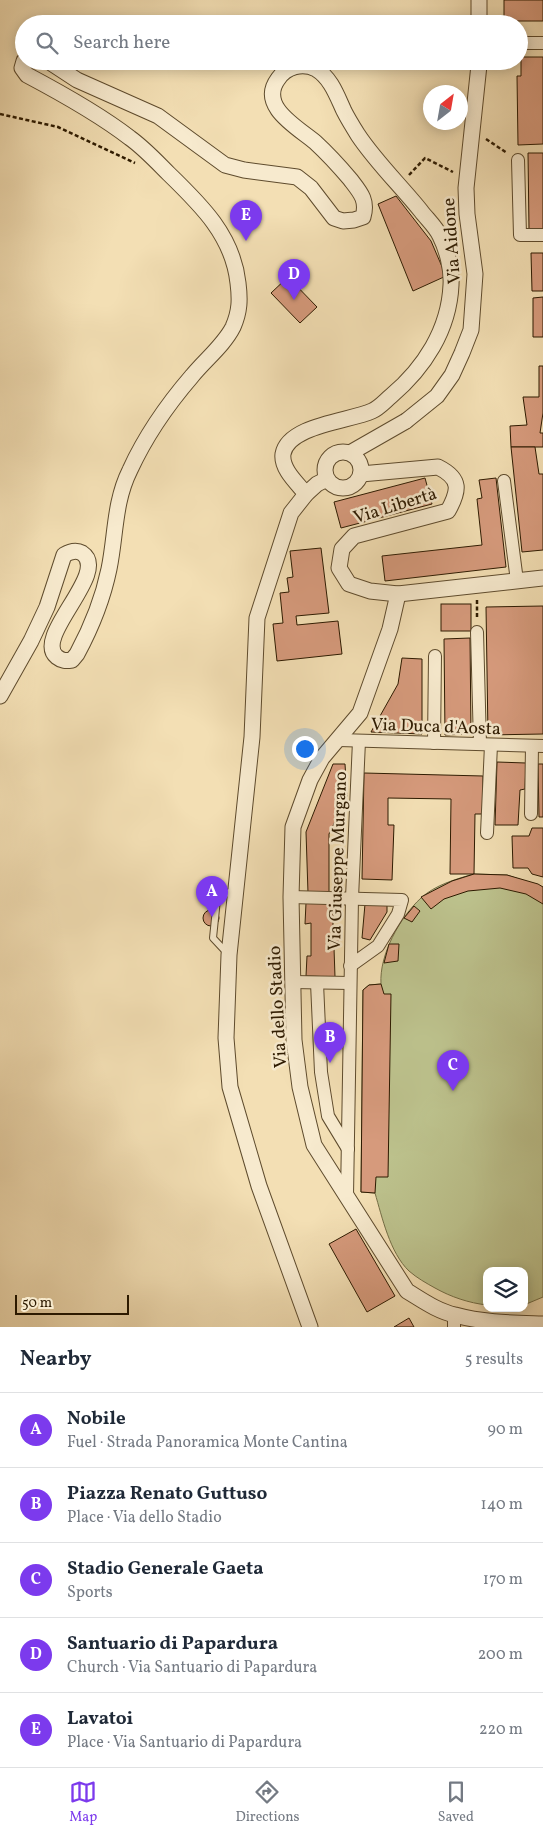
<!DOCTYPE html>
<html lang="en">
<head>
<meta charset="utf-8">
<style>
	:root { --surface:#fff; --page:#f6f6f7; --text:#1f2937; --muted:#747a83; --line:#e0e1e3; --accent:#7c3aed }
	body { margin:0; font-family:Vollkorn,serif; background:var(--page); color:var(--text) }
	.controls { position:absolute; right:15px; bottom:15px; display:grid; overflow:hidden; border-radius:10px; box-shadow:0 2px 12px #0003 }
	.controls button { width:45px; height:45px; display:grid; place-items:center; padding:0; border:0; border-bottom:1px solid var(--line); background:var(--surface); color:var(--text); font:25px sans-serif }
	.compass { position:absolute; left:423px; top:85px; width:45px; height:45px; border-radius:50%; background:var(--surface); box-shadow:0 2px 12px #0003; rotate:31deg }
	.scale { position:absolute; left:15px; bottom:12px; width:114px; box-sizing:border-box; padding-left:5px; border:2px solid #2d1a00; border-top:0; font-size:14px; line-height:18px; white-space:nowrap; color:#2d1a00; -webkit-text-stroke:4px #f7eace; paint-order:stroke }
	.you { position:absolute; left:304px; top:748px; width:18px; height:18px; margin:-12px; border:4px solid #fff; border-radius:50%; background:#1a73e8; box-shadow:0 0 0 8px #1a73e833 }
	.badge { display:grid; place-items:center; width:32px; height:32px; border-radius:50%; background:var(--accent); color:#fff; font-size:16px; font-weight:700 }
	.pin { position:absolute; translate:-50% -41px; filter:drop-shadow(0 1px 2px #0008) }
	.pin::after { content:''; position:absolute; top:26px; width:18px; height:15px; background:inherit; clip-path:polygon(0 0,100% 0,50% 100%) }
	.list { margin:0; padding:0; list-style:none }
	h2 { display:flex; justify-content:space-between; align-items:center; height:65px; margin:0; padding:0 20px; font-size:21px }
	h2 small { font-size:16px; font-weight:400; color:var(--muted) }
	.list li { display:grid; grid-template-columns:32px 1fr auto; gap:15px; align-items:center; box-sizing:border-box; height:75px; padding:0 20px; border-top:1px solid var(--line) }
	.list b { display:block; font-size:19px; white-space:nowrap }
	.list p { margin:0; font-size:16px; white-space:nowrap; color:var(--muted) }
	.list em { font-size:16px; font-style:normal; color:var(--muted) }
	.icon { flex:none; width:28px; height:28px; fill:none; stroke:currentColor; stroke-width:2; stroke-linecap:round; stroke-linejoin:round }
	.map { position:relative; flex:none; width:543px; height:1327px; overflow:hidden }
	.search { position:absolute; background:var(--surface); box-shadow:0 2px 12px #0003; left:15px; right:15px; top:15px; height:55px; display:flex; align-items:center; gap:12px; box-sizing:border-box; padding:0 18px; border-radius:28px; color:var(--muted); font-size:19px }
	.sheet { height:440px; background:var(--surface) }
	nav { display:flex; justify-content:space-around; align-items:center; box-sizing:border-box; height:70px; border-top:1px solid var(--line); background:var(--surface); font-size:14px; color:var(--muted) }
	nav a { display:grid; justify-items:center; gap:2px }
	nav .on { color:var(--accent) }
	.map>svg:first-child { display:block }
</style>
</head>
<body>
<div class="map">
<svg width="543" height="1327" viewBox="0 0 543 1327">
	<rect width="100%" height="100%" fill="#f3dfb4"/>
	<filter id="stains"><feTurbulence type="fractalNoise" baseFrequency=".004" numOctaves="4"/><feColorMatrix values="0 0 0 0 .2 0 0 0 0 .09 0 0 0 0 .02 0 0 0 .5 -.17"/></filter>
	<radialGradient id="worn" r=".72"><stop offset=".6" stop-color="#630" stop-opacity="0"/><stop offset="1" stop-color="#630" stop-opacity=".3"/></radialGradient>
	<!-- green -->
	<path fill="#bcc18c" stroke="#746e46" d="M474,874L507,875L543,887V1297L524,1305V1271H487V1305C469,1303 451,1297 435,1288C426,1283 417,1278 409,1271C390,1253 382,1217 375,1193L361,1192L363,990L369,985L381,984C379,955 400,917 421,898C435,885 456,879 474,874Z"/>
	<!-- building -->
	<g fill="#d69a7c" stroke="#2d1a00">
		<rect x="504" y="0" width="39" height="21"/>
		<polygon points="521,57 543,57 543,144 518,145 517,76 521,76"/>
		<polygon points="528,153 543,153 543,229 529,229"/>
		<polygon points="396,196 431,241 446,276 413,291 378,204"/>
		<polygon points="531,253 543,253 543,291 532,291"/>
		<polygon points="288,277 317,307 300,323 271,293"/>
		<polygon points="543,297 543,337 533,337 533,298"/>
		<polygon points="539,366 543,366 543,413 540,433 543,433 543,447 511,447 510,426 527,425 523,397 539,397"/>
		<polygon points="511,447 535,447 539,474 543,474 543,550 522,552"/>
		<polygon points="425,478 432,504 341,528 334,502"/>
		<polygon points="496,478 506,567 385,581 382,556 482,545 477,499 482,498 479,480"/>
		<polygon points="321,548 329,613 296,616 297,625 338,621 342,654 277,661 273,624 283,623 280,593 289,592 287,578 293,577 290,551"/>
		<rect x="441" y="604" width="30" height="27"/>
		<polygon points="543,606 543,734 488,735 486,607"/>
		<polygon points="470,638 471,734 445,735 444,639"/>
		<polygon points="402,658 422,659 422,734 371,732 398,684"/>
		<polygon points="497,762 526,763 525,789 520,790 518,825 495,825"/>
		<polygon points="333,764 345,764 347,796 329,834 329,892 308,893 306,832"/>
		<polygon points="538,764 543,764 543,817 539,817"/>
		<polygon points="364,773 483,776 483,814 475,814 474,874 450,874 451,799 388,798 388,825 394,825 392,880 362,879"/>
		<polygon points="532,828 543,828 543,877 532,874 528,868 513,868 512,836 529,836"/>
		<polygon points="474,874 507,875 538,884 543,887 543,904 526,894 500,888 468,891 444,899 431,909 421,897 452,881"/>
		<polygon points="306,903 333,904 333,935 339,940 334,948 335,977 306,976 307,956 311,956 311,923 305,924"/>
		<polygon points="365,904 387,905 387,912 370,940 362,938"/>
		<polygon points="414,906 420,911 412,922 404,918"/>
		<circle cx="211" cy="918" r="8"/>
		<polygon points="389,944 399,944 398,961 384,963"/>
		<polygon points="381,984 384,994 391,994 388,1177 376,1177 375,1193 361,1192 363,990 369,985"/>
		<polygon points="356,1229 395,1296 367,1312 329,1244"/>
		<polygon points="409,1318 414,1327 394,1327"/>
	</g>
	<g fill="none" stroke-linecap="round" stroke-linejoin="round">
		<!-- service casing -->
		<g stroke="#5e4b2d" stroke-width="8">
			<polyline id="service" points="227,953 213,938 217,899 235,889"/>
		</g>
		<!-- minor casing -->
		<g stroke="#5e4b2d" stroke-width="14">
			<g id="minor">
				<polyline points="519,43 543,43"/>
				<polyline points="518,160 520,235 543,235"/>
				<polyline points="504,481 517,581"/>
				<polyline points="477,632 480,744"/>
				<polyline points="339,740 543,746"/>
				<polyline points="434,743 435,656"/>
				<polyline points="531,814 532,746"/>
				<polyline points="487,833 491,745"/>
				<polyline points="291,897 402,900 398,914 378,946 350,966"/>
				<polyline points="293,982 350,983"/>
				<polyline points="317,983 321,1072 328,1116 348,1149"/>
				<polyline points="347,1196 352,898 359,741"/>
				<polyline points="454,1327 454,1315"/>
			</g>
		</g>
		<!-- tertiary casing -->
		<g stroke="#5e4b2d" stroke-width="17">
			<g id="tertiary">
				<polyline points="479,0 479,24"/>
				<path d="M48,61L77,80L158,116L225,165L244,170L297,177L311,188L334,218L343,221L354,220L363,217C368,200 360,192 350,179C339,166 328,154 315,142C297,127 258,106 278,79C286,67 302,62 316,69C331,78 337,96 344,111C348,119 353,127 358,135C376,162 400,185 421,211C427,219 436,227 440,236C447,250 452,269 451,285C449,330 424,368 391,396C385,401 379,408 372,411C350,421 288,425 283,454C281,469 297,483 306,494"/>
				<circle cx="343" cy="470" r="18"/>
				<polyline points="350,453 406,421"/>
				<path d="M361,474L438,467C462,479 459,491 448,511L354,536L342,549L339,568L349,584L370,591L398,594L543,578"/>
				<path d="M398,594L390,629L360,713L322,758L310,780L293,827L291,897L294,1040L300,1087L314,1145L407,1291C422,1300 437,1311 455,1315C484,1323 513,1323 543,1324"/>
				<path d="M0,696L31,641L47,607L64,555C69,552 75,549 82,553C111,572 32,637 57,657C62,661 66,661 72,660L77,654C91,628 103,598 109,569C116,535 114,502 130,470C146,435 167,405 192,376C205,360 224,345 233,327C240,311 240,299 238,283C233,236 201,205 169,174C156,161 144,148 130,138C99,114 61,93 27,75L22,68L24,61"/>
				<polyline points="310,1327 259,1186 230,1087 226,1038 229,955 252,737 257,618 291,513 306,494 317,484 327,479"/>
			</g>
		</g>
		<!-- path -->
		<g stroke="#2d1a00" stroke-width="2.5" stroke-dasharray="4 2.5" stroke-linecap="butt">
			<polyline points="0,114 58,127 135,163"/>
			<polyline points="486,139 507,153"/>
			<polyline points="409,175 425,158 453,172"/>
			<polyline points="477,600 477,619"/>
		</g>
		<!-- service -->
		<use href="#service" stroke="#f7eace" stroke-width="6"/>
		<!-- minor -->
		<use href="#minor" stroke="#f7eace" stroke-width="12"/>
		<!-- tertiary -->
		<use href="#tertiary" stroke="#f7eace" stroke-width="15"/>
		<!-- tertiary-bridge casing -->
		<g stroke="#5e4b2d" stroke-width="17" stroke-linecap="butt">
			<polyline id="tertiary-bridge" points="406,421 437,396 452,375 462,353 471,330 475,274 467,214 466,188 479,65"/>
		</g>
		<!-- tertiary-bridge -->
		<use href="#tertiary-bridge" stroke="#f7eace" stroke-width="15"/>
	</g>
	<g text-anchor="middle" stroke-width="5" stroke-linejoin="round" paint-order="stroke">
		<!-- street labels -->
		<g font-size="18" fill="#2d1a00" stroke="#f7eace">
			<text transform="translate(451 241) rotate(-94)" y="6">Via Aidone</text>
			<text transform="translate(395 505) rotate(-17)" y="6">Via Libertà</text>
			<text transform="translate(436 726) rotate(2)" y="6">Via Duca d'Aosta</text>
			<text transform="translate(337 861) rotate(-88)" y="6">Via Giuseppe Murgano</text>
			<text transform="translate(277 1007) rotate(-93)" y="6">Via dello Stadio</text>
		</g>
	</g>
	<rect width="100%" height="100%" filter="url(#stains)"/>
	<rect width="100%" height="100%" fill="url(#worn)"/>
</svg>
<div class="controls">
<button><svg class="icon" aria-label="layers" viewBox="0 0 24 24"><path d="M12 4l9 5-9 5-9-5zM3 14l9 5 9-5"/></svg></button>
</div>
<svg class="compass" viewBox="-18 -18 36 36"><path d="M0-13l5 13h-10z" fill="#e53935"/><path d="M0 13l5-13h-10z" fill="#747a83"/></svg>
<div class="scale">50 m</div>
<div class="you"></div>
<div class="pin badge" style="left:212px;top:917px">A</div>
<div class="pin badge" style="left:330px;top:1063px">B</div>
<div class="pin badge" style="left:453px;top:1091px">C</div>
<div class="pin badge" style="left:294px;top:300px">D</div>
<div class="pin badge" style="left:246px;top:241px">E</div>
<div class="search"><svg class="icon" aria-label="search" viewBox="0 0 24 24"><circle cx="10" cy="10" r="6"/><path d="M15 15l6 6"/></svg>Search here</div>
</div>
<section class="sheet">
<h2>Nearby<small>5 results</small></h2>
<ul class="list">
<li><span class="badge">A</span><div><b>Nobile</b><p>Fuel · Strada Panoramica Monte Cantina</p></div><em>90 m</em></li>
<li><span class="badge">B</span><div><b>Piazza Renato Guttuso</b><p>Place · Via dello Stadio</p></div><em>140 m</em></li>
<li><span class="badge">C</span><div><b>Stadio Generale Gaeta</b><p>Sports</p></div><em>170 m</em></li>
<li><span class="badge">D</span><div><b>Santuario di Papardura</b><p>Church · Via Santuario di Papardura</p></div><em>200 m</em></li>
<li><span class="badge">E</span><div><b>Lavatoi</b><p>Place · Via Santuario di Papardura</p></div><em>220 m</em></li>
</ul>
</section>
<nav>
<a class="on"><svg class="icon" aria-label="map" viewBox="0 0 24 24"><path d="M3 6l6-2 6 2 6-2v14l-6 2-6-2-6 2zM9 4v14M15 6v14"/></svg>Map</a>
<a><svg class="icon" aria-label="directions" viewBox="0 0 24 24"><path d="M12 3l9 9-9 9-9-9zM9 14v-3h6M13 9l2 2-2 2"/></svg>Directions</a>
<a><svg class="icon" aria-label="saved" viewBox="0 0 24 24"><path d="M7 4h10v16l-5-4-5 4z"/></svg>Saved</a>
</nav>
</body>
</html>
